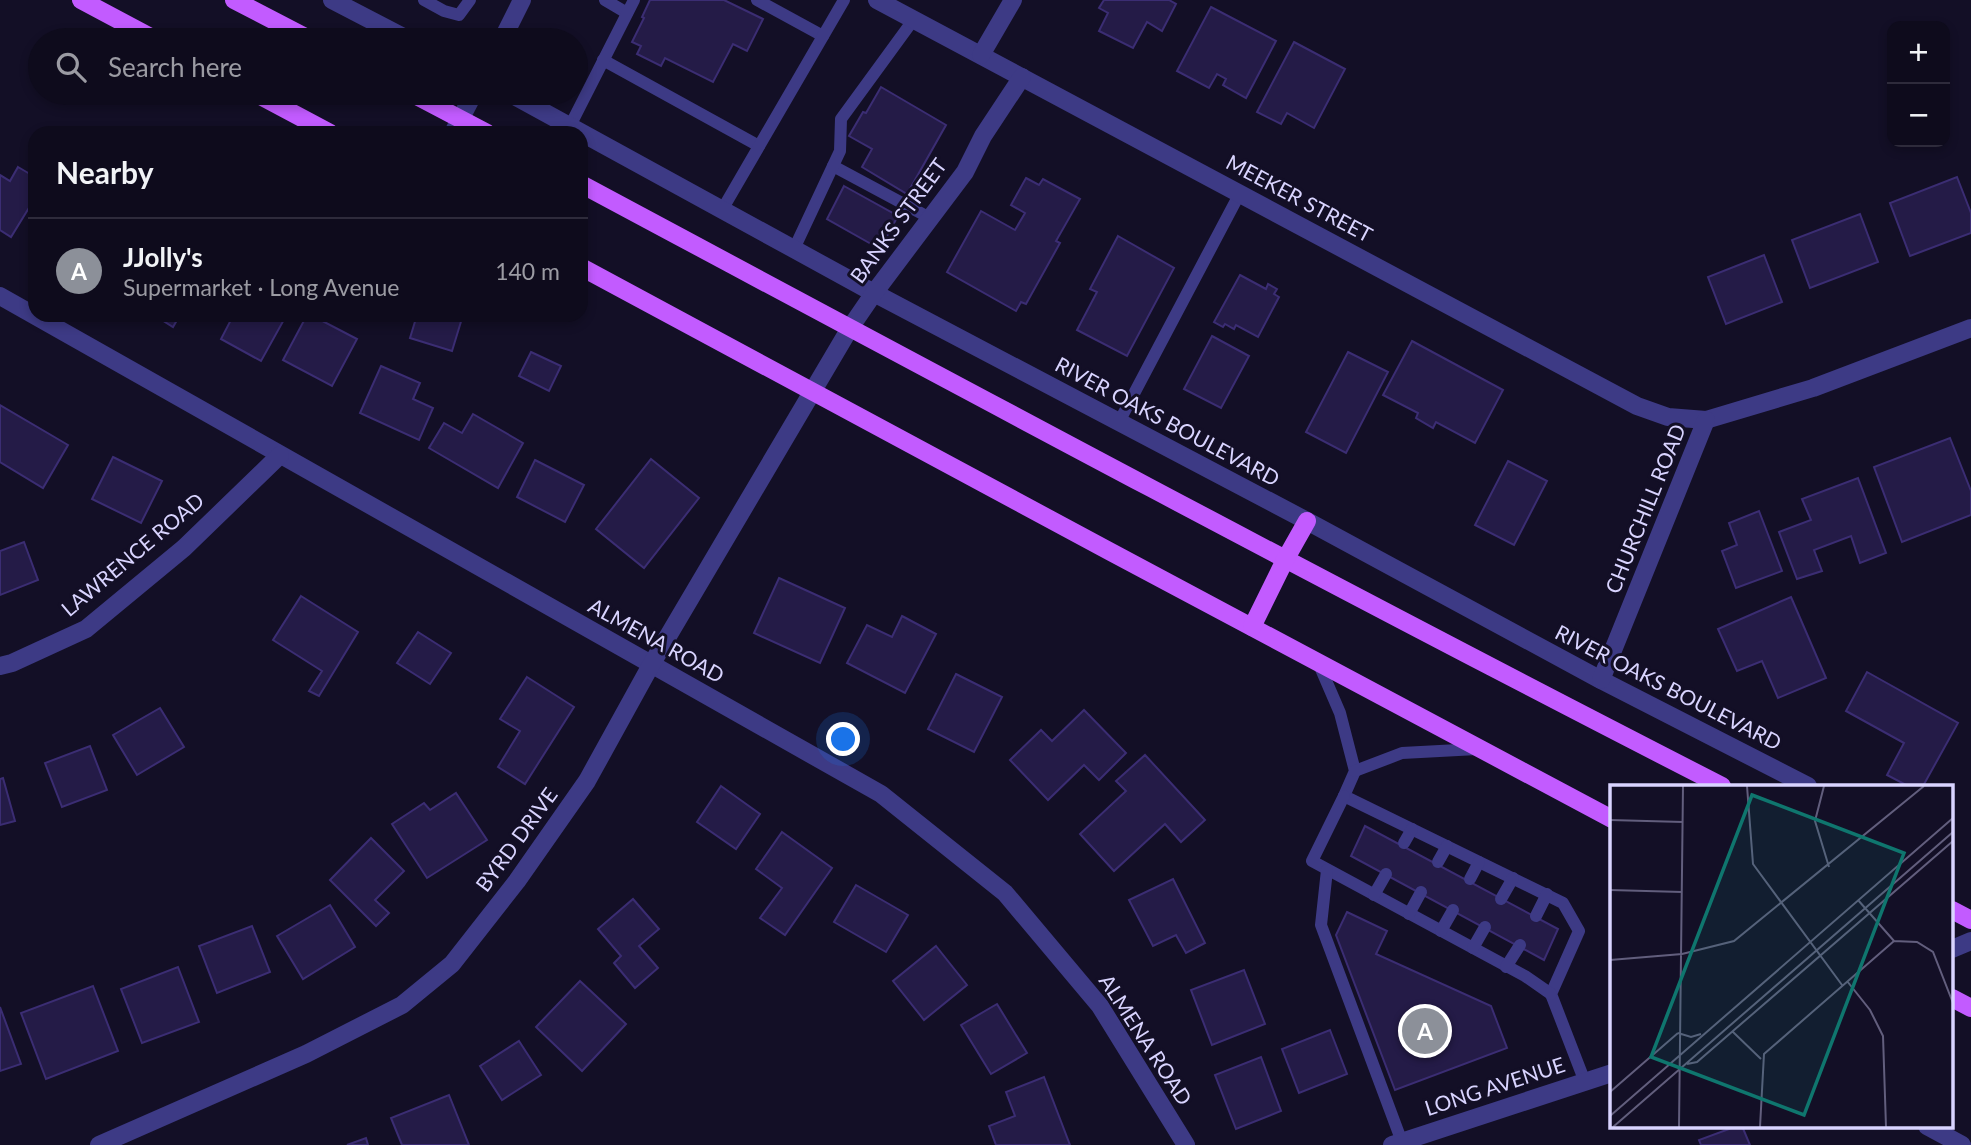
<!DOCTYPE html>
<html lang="en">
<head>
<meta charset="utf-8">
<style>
	:root { --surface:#0e0b1c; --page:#171425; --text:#f1f3f6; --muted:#9b9ba3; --line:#2e2b3b; --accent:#8c9099 }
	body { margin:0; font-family:Lato,sans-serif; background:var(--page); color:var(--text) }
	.controls { position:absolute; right:21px; top:21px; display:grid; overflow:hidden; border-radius:14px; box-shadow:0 4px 10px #0003 }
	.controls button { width:63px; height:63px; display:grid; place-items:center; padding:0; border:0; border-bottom:2px solid var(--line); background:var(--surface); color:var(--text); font:35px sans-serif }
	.you { position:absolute; left:844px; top:740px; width:24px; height:24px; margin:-18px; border:5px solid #fff; border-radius:50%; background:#1a73e8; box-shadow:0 0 0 10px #1a73e833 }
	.badge { display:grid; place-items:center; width:46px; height:46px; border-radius:50%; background:var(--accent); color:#fff; font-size:23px; font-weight:700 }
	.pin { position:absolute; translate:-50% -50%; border:4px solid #fff; box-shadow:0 2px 7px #0006 }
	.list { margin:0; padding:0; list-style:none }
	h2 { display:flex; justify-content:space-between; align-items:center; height:91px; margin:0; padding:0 28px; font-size:30px }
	h2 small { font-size:23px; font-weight:400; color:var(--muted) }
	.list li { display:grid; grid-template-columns:46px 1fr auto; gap:21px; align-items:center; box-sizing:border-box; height:105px; padding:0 28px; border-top:2px solid var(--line) }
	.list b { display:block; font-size:26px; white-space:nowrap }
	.list p { margin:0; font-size:23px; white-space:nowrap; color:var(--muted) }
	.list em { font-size:23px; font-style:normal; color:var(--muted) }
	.icon { flex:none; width:38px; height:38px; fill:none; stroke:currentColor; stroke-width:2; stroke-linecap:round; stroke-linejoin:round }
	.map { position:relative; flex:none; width:1971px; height:1145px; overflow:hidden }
	.search { position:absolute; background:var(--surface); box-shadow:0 4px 10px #0003; left:28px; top:28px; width:560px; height:77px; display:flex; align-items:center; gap:18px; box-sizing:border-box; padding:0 24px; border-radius:38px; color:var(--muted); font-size:26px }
	.panel { position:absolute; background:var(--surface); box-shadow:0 4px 10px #0003; left:28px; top:126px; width:560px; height:196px; border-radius:21px }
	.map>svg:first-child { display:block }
</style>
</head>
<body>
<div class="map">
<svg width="1971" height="1145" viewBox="0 0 1971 1145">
	<rect width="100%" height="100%" fill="#130f26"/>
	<!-- building -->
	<g fill="#241b47" stroke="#3b2d73" stroke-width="2">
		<polygon points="650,0 724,0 763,19 747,51 733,44 713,82 665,58 661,66 637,54 641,46 632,42 644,18 642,17"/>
		<polygon points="1104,0 1169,0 1176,4 1162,31 1147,22 1133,48 1099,31 1108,13 1099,8"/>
		<polygon points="1211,7 1276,41 1246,98 1223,85 1226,79 1217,74 1209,88 1177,71"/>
		<polygon points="1294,42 1345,69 1314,128 1287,113 1281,124 1257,112"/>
		<polygon points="881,87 946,125 907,194 862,167 872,149 849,136 863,112 866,113"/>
		<polygon points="18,167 35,177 35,198 11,237 0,230 0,175 10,181"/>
		<polygon points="1957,177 1971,213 1971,233 1910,256 1890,203"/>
		<polygon points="1026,178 1039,185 1043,179 1080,199 1056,241 1060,243 1026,304 1021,302 1016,311 947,272 981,211 1015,230 1025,213 1011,205"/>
		<polygon points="844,186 898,216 880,249 827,219"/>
		<polygon points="1860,214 1878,262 1810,288 1792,240"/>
		<polygon points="1118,236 1174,268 1127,356 1077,330 1097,292 1090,289"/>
		<polygon points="1764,255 1782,302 1726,324 1708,277"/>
		<polygon points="1240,275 1266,289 1268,284 1277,289 1274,294 1279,297 1258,337 1236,325 1234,329 1225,324 1223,327 1214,322"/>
		<polygon points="154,315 180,315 173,327"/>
		<polygon points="231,315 286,316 261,361 221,339 233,316"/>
		<polygon points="307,315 311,315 357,339 332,386 283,360"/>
		<polygon points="417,315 463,315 452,351 410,338"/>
		<polygon points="1212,336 1249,356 1221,408 1184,389"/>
		<polygon points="1412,341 1503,390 1475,443 1436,422 1433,428 1416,418 1418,413 1383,395"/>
		<polygon points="531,352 561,366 549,391 519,376"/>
		<polygon points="1348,352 1388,372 1346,453 1306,432"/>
		<polygon points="381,366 420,383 413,399 433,408 419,440 360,413"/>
		<polygon points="0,405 68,445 43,488 0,462"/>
		<polygon points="473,414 523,443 498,488 429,448 444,423 462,433"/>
		<polygon points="1950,438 1971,491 1971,515 1902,542 1874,467"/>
		<polygon points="113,457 162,481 141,523 92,499"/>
		<polygon points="651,459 699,498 644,568 596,529"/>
		<polygon points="535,460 584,485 565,522 517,497"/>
		<polygon points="1508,461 1547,481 1514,545 1475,525"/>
		<polygon points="1858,478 1886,553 1860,563 1851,536 1814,550 1822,571 1797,579 1779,532 1811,520 1802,499"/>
		<polygon points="1759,511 1782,571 1736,588 1722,551 1737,545 1729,523"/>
		<polygon points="24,542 38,580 0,595 0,551"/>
		<polygon points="779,578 845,608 820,663 754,633"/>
		<polygon points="301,596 358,632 319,696 309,691 322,671 273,640"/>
		<polygon points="1791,597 1826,678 1778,698 1762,661 1737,671 1718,629"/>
		<polygon points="902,616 936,634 905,693 847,663 867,625 892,637"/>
		<polygon points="418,632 451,653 430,684 397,663"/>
		<polygon points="1867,672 1958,723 1923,786 1908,786 1887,775 1904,743 1846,711"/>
		<polygon points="956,674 1002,697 974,752 928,729"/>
		<polygon points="527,677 574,707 525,784 498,767 520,731 500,719"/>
		<polygon points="160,708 184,747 137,775 113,735"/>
		<polygon points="1084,710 1126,753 1099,780 1084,765 1048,800 1010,760 1041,730 1052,741"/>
		<polygon points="90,746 107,790 62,807 45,763"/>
		<polygon points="1145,755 1205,820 1181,842 1165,824 1114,871 1080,834 1126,791 1116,781"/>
		<polygon points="3,778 15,821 0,825 0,779"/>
		<polygon points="721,786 760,814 736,849 697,822"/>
		<polygon points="456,793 487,840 427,878 392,824 424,803 430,810"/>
		<polygon points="1365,826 1558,929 1544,960 1351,856"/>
		<polygon points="782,832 832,868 785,935 760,918 782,888 756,869"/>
		<polygon points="371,838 404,871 375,900 389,913 376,926 330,880"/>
		<polygon points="1173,879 1205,943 1186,953 1176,935 1153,946 1129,900"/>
		<polygon points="856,885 908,915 886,952 834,922"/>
		<polygon points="633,899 659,929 639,946 658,968 635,988 614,963 621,956 598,929"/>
		<polygon points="330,905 355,947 303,979 277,936"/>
		<polygon points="1347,912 1387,931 1376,954 1491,1006 1507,1048 1395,1090 1336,935"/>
		<polygon points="252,926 270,972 217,993 199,946"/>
		<polygon points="936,946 967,985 924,1020 893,981"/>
		<polygon points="178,967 199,1022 142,1043 121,989"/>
		<polygon points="1244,970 1265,1024 1212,1045 1191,990"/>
		<polygon points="580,981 626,1024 582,1071 536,1027"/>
		<polygon points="93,986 118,1051 46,1079 21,1013"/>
		<polygon points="997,1004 1027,1053 991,1074 961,1025"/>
		<polygon points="0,1007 21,1064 0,1071"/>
		<polygon points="1330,1030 1347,1074 1299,1093 1282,1049"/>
		<polygon points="519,1041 541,1075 502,1100 480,1066"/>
		<polygon points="1261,1057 1281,1111 1236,1129 1215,1075"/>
		<polygon points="1044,1077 1070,1145 996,1145 989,1126 1015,1116 1006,1092"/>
		<polygon points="449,1095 469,1145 402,1145 391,1118"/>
		<polygon points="1737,1126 1742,1126 1750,1145 1701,1145 1699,1140"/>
		<polygon points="366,1138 368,1145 347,1145"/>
	</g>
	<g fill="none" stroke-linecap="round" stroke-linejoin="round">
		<!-- service -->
		<g stroke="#3d3a85" stroke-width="12">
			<polyline points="424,0 444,11 459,15 470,0"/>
			<polyline points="605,0 627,13"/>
			<polyline points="757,0 823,36"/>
			<polyline points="603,60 759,146"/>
			<polyline points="570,126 634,0"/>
			<polyline points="833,166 930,218"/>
			<polyline points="722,210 844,0"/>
			<polyline points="794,249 840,151 841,119 914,19"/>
			<polyline points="1119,422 1240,193"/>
			<polyline points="1318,662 1340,713 1355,771 1344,796 1563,903 1579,931 1551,994 1585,1082"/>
			<polyline points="1355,771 1402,753 1477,749"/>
			<polyline points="1344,796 1312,861 1525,976 1551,994"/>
			<polyline points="1404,843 1412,829"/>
			<polyline points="1438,862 1447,846"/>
			<polyline points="1327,870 1321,925 1402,1142"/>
			<polyline points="1470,879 1479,862"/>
			<polyline points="1374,895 1386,874"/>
			<polyline points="1501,899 1513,878"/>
			<polyline points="1409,914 1421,892"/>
			<polyline points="1536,916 1547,894"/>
			<polyline points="1441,931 1453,910"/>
			<polyline points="1473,948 1485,927"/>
			<polyline points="1506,967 1520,945"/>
		</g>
		<!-- minor -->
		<g stroke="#3d3a85" stroke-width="18">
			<polyline points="332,0 409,40"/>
			<polyline points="877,0 1637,406 1668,417 1706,420 1813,388 1971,328"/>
			<polyline points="502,40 522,0"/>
			<polyline points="981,55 1013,0"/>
			<polyline points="509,93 874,293 1307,521 1601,680 1808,786"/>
			<polyline points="453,133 474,93"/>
			<polyline points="0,296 881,794 1005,893 1100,1006 1186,1145"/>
			<polyline points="0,666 12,663 86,629 184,548 280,455"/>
			<polyline points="1601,680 1706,420"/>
			<polyline points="1927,1126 1962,1145"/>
			<polyline points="99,1145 306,1054 402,1005 452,964 517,881 587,781 651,665 850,328 874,293 965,172 983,136 1022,77"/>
		</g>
		<!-- tertiary -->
		<g stroke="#3d3a85" stroke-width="18">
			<polyline points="1952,949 1971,941"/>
			<polyline points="1392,1145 1612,1073"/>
		</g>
		<!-- primary -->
		<g stroke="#c25bff" stroke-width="18">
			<polyline points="81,0 156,40"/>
			<polyline points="234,0 311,40"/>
			<polyline points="255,93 330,133"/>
			<polyline points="411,93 487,133"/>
			<path d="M581,184C960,387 1339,590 1722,786"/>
			<polyline points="581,267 1109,551 1612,819"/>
			<polyline points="1252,627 1285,560 1307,521"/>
			<polyline points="1952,910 1971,920"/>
			<polyline points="1952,998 1971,1008"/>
		</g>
	</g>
	<g text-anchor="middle" stroke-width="6" stroke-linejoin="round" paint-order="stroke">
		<!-- street labels -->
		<g font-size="21" fill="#d9d4ff" stroke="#130f26">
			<text transform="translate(1299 199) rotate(28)" y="7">MEEKER STREET</text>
			<text transform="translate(899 221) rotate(-54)" y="7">BANKS STREET</text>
			<text transform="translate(1167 422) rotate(28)" y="7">RIVER OAKS BOULEVARD</text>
			<text transform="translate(1646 509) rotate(-68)" y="7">CHURCHILL ROAD</text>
			<text transform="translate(133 555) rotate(-40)" y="7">LAWRENCE ROAD</text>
			<text transform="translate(656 641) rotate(29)" y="7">ALMENA ROAD</text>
			<text transform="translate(1668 688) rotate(27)" y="7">RIVER OAKS BOULEVARD</text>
			<text transform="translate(517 840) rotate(-54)" y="7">BYRD DRIVE</text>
			<text transform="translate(1145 1040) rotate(57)" y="7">ALMENA ROAD</text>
			<text transform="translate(1495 1087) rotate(-18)" y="7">LONG AVENUE</text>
		</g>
	</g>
	<!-- overview -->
	<g transform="translate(1610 785)">
		<rect width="343" height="343" fill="#130f26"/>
		<path fill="none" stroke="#625e7d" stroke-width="2" d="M137,1L143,79L232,200M214,1L205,36L219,82M0,35L73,37M0,105L72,107M248,115L284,156L307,157L323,167L343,218M0,175L72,169L124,156L314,1M237,196L260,225L273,251L276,342M122,246L151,274M68,248L81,252L91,249M77,279L87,277L343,56M0,307L68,248M0,331L343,33M3,342L343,47M69,342L73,1M150,342L154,269L284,156"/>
		<path fill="#0f766e" fill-opacity="0.15" stroke="#0f766e" stroke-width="3.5" d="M142,10L294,68L194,330L41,272Z"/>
		<rect width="343" height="343" fill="none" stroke="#d9d4ff" stroke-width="3.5"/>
	</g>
</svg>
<div class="controls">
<button>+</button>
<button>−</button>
</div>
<div class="you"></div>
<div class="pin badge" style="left:1425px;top:1031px">A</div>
<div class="search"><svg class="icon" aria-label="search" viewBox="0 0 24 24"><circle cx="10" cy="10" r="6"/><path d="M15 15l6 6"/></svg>Search here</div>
<section class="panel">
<h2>Nearby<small></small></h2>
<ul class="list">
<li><span class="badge">A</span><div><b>JJolly's</b><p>Supermarket · Long Avenue</p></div><em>140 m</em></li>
</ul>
</section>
</div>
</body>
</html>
